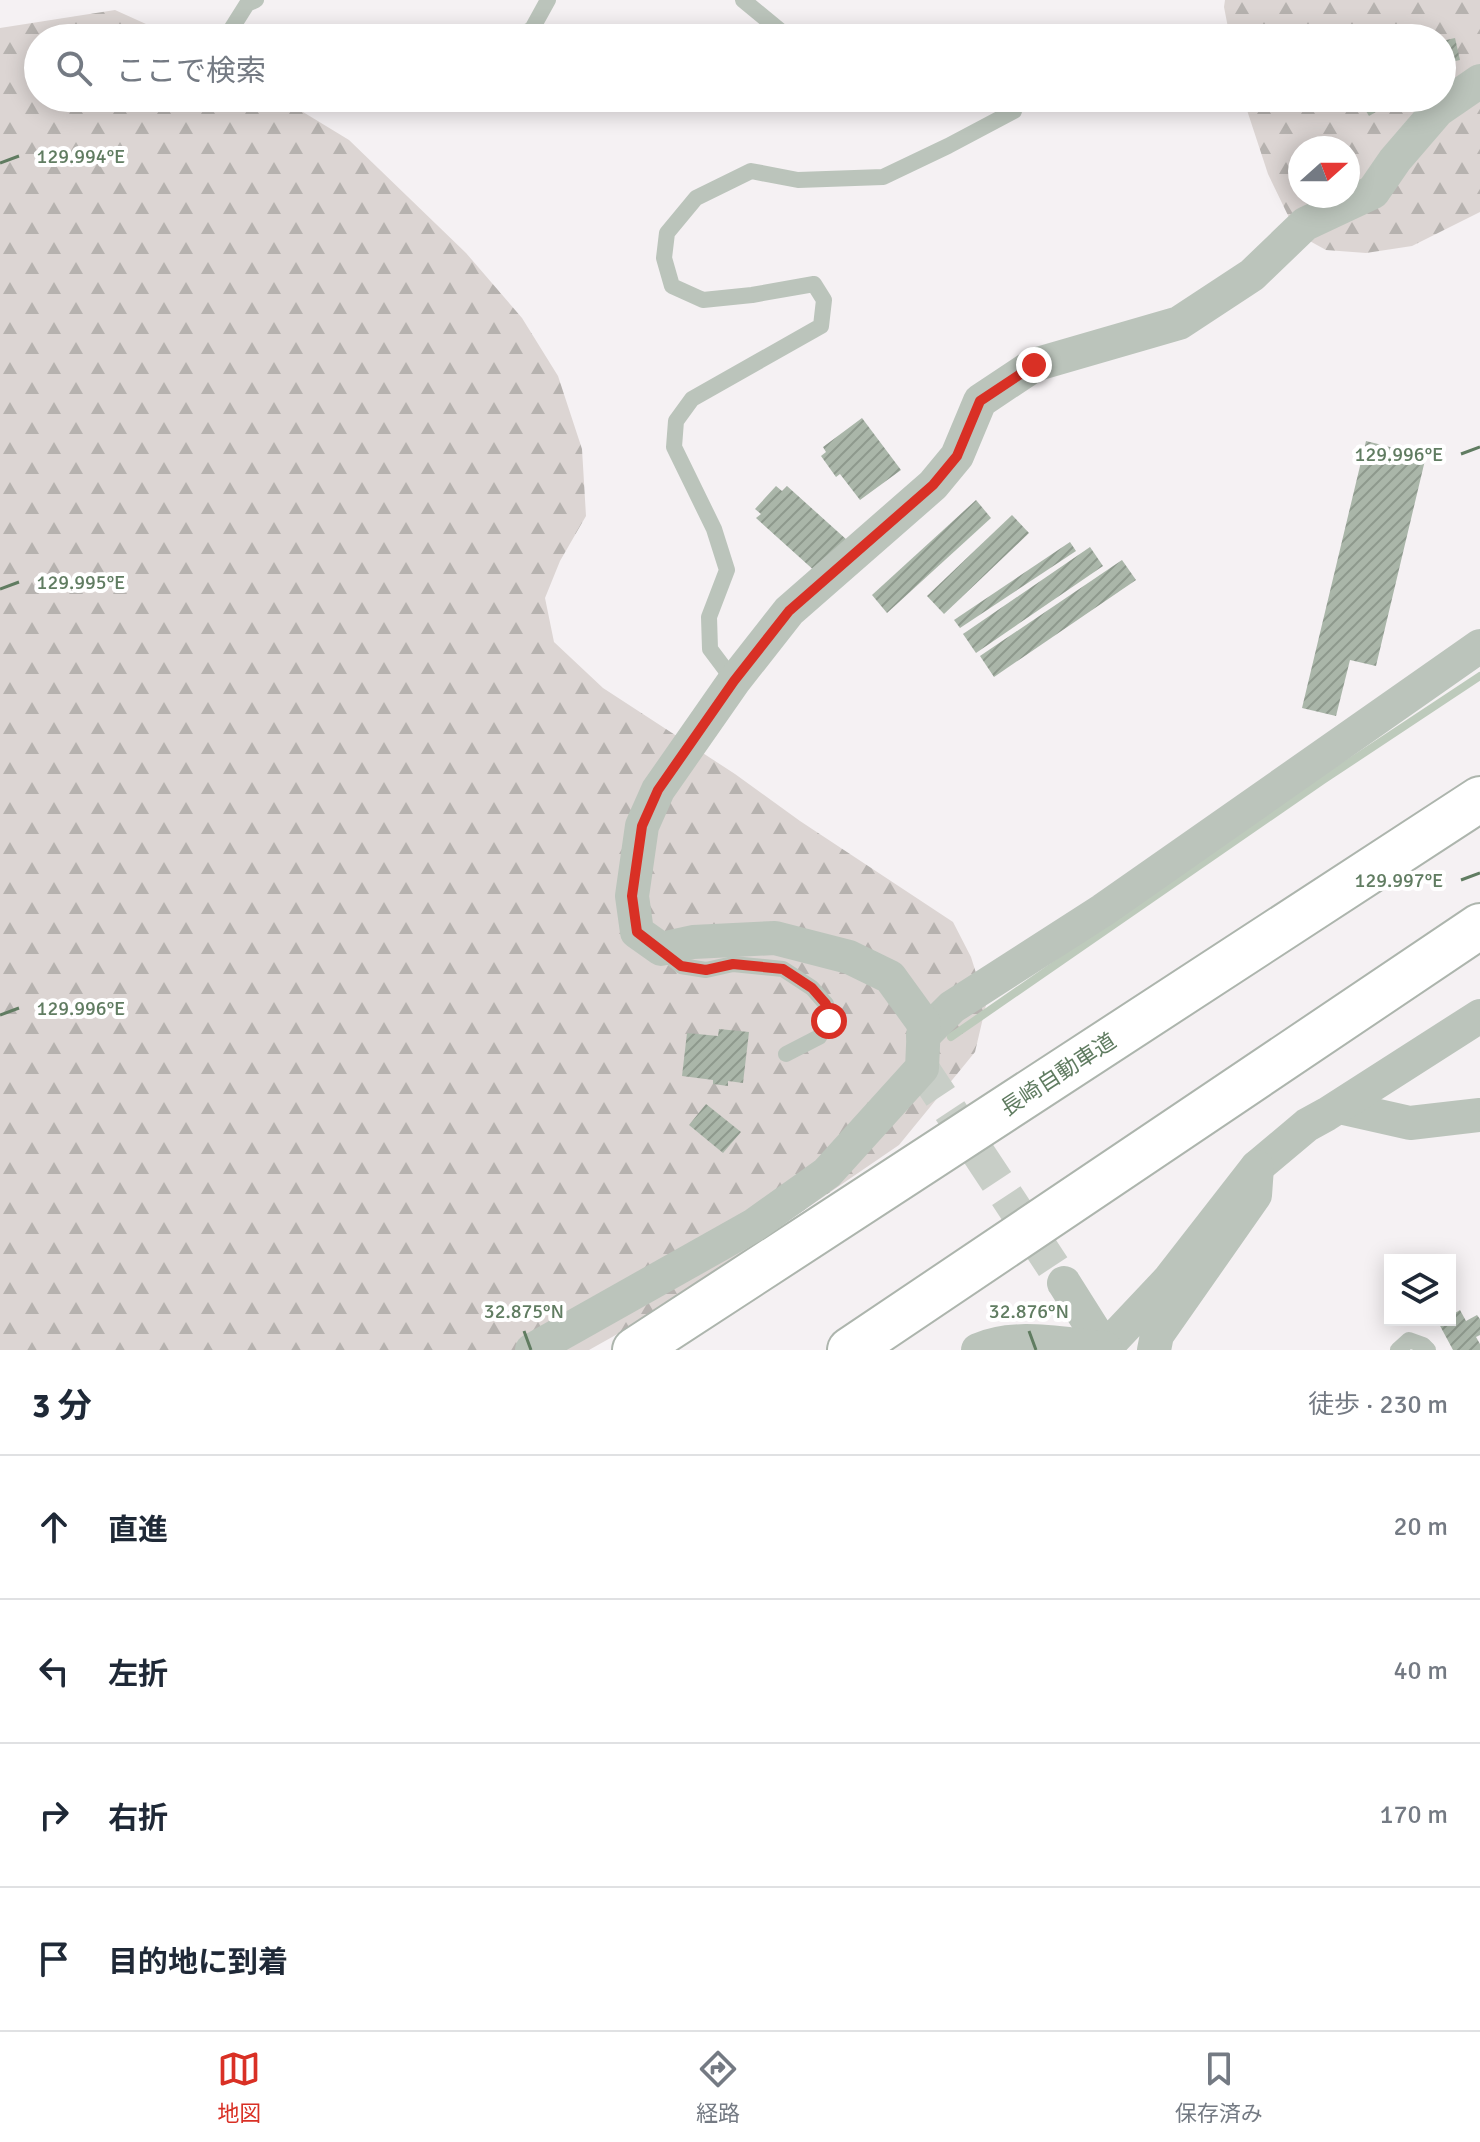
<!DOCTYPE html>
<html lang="ja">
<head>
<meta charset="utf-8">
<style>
	:root { --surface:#fff; --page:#f2f2f3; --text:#1f2937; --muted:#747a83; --line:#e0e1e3; --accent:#d93025 }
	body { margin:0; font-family:Signika,"Noto Sans JP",sans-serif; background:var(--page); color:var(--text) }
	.controls { position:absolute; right:24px; bottom:24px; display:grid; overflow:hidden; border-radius:0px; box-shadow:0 4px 20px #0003 }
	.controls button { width:72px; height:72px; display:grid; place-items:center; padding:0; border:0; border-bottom:2px solid var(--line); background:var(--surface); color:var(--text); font:40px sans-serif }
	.compass { position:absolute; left:1288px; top:136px; width:72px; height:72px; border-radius:50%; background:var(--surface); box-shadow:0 4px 20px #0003; rotate:69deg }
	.stop { position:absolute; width:24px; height:24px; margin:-18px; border:6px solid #d93025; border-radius:50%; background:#fff }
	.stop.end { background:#d93025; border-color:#fff; box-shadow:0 2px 8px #0008 }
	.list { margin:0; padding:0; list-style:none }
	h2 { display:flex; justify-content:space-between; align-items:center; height:104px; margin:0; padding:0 32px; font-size:34px }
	h2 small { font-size:26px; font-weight:400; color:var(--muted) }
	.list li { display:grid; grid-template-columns:52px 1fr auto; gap:24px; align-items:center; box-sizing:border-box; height:144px; padding:0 32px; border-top:2px solid var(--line) }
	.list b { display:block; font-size:30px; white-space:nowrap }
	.list em { font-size:26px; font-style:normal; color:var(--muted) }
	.icon { flex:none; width:44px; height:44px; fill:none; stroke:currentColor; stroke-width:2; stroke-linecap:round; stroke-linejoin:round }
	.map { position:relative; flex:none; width:1480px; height:1350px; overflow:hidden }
	.search { position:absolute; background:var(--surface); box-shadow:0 4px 20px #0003; left:24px; right:24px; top:24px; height:88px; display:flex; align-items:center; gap:20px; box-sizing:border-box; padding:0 28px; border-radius:44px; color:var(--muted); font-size:30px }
	.sheet { height:680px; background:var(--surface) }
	nav { display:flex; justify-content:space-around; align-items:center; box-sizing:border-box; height:112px; border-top:2px solid var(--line); background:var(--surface); font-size:22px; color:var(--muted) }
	nav a { display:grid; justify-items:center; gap:4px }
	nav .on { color:var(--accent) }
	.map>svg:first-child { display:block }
</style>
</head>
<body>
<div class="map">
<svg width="1480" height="1350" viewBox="0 0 1480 1350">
	<defs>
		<pattern id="forest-firs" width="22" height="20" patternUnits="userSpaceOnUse" patternTransform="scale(2)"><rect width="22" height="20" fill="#dcd5d3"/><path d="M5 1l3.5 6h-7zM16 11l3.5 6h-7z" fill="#b6b2af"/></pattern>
		<pattern id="building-hatch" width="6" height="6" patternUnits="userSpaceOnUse" patternTransform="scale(2)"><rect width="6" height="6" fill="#aab6a9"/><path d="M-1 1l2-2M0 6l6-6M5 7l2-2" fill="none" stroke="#8e998d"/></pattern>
	</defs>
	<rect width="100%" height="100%" fill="#f5f1f3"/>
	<!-- forest -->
	<g fill="url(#forest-firs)" fill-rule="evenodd">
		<path d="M1225,0H1480V212L1412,246L1366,253L1326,250L1297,234L1268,174L1243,98H1442V38H1230L1224,7ZM1300,148H1348V196H1300Z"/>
		<polygon points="115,10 177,38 38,38 38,98 280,98 349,140 466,253 522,318 558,376 582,449 586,516 560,561 545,598 554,642 603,688 735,774 800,821 953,922 971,957 986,1005 975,1052 899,1145 646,1318 589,1350 0,1350 0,28"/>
	</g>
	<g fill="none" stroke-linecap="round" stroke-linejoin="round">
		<!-- stream -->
		<polyline stroke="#bdcabb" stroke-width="8" points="951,1037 1323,780 1480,676"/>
	</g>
	<!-- building -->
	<g fill="url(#building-hatch)">
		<polygon points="1455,38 1460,60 1442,64 1442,41"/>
		<polygon points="1358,98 1399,98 1369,116"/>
		<polygon points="862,418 901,470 860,500 840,474 836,477 821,456 826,452 823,447"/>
		<polygon points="1366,441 1426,456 1376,666 1350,660 1336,716 1302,708"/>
		<polygon points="776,486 782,491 787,486 847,540 817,573 756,518 761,514 755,509"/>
		<polygon points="976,500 991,518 887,613 872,595"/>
		<polygon points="1012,515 1029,533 944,614 927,596"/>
		<polygon points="1070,542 1076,551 960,628 954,620"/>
		<polygon points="1090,547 1103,566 976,653 963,634"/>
		<polygon points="1122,560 1136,580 994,677 980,656"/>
		<polygon points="719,1029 749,1032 743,1083 728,1081 728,1086 713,1084 713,1080 682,1076 687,1033 718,1036"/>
		<polygon points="706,1104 741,1132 723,1153 689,1125"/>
		<polygon points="1460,1310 1466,1321 1477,1315 1480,1319 1480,1335 1476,1337 1480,1344 1480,1350 1453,1350 1438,1322 1442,1320 1450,1320 1450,1316"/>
	</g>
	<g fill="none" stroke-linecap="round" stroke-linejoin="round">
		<!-- street-tunnel -->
		<polyline stroke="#c8cec7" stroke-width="34" stroke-dasharray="34 17" stroke-linecap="butt" points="922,1068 1064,1283"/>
		<!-- highway casing -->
		<g stroke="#adb5ad" stroke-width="48">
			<g id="highway">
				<polyline points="635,1350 1480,799"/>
				<polyline points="850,1350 1480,926"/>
			</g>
		</g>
		<!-- lane -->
		<g stroke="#bbc4bb" stroke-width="16">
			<polyline points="743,0 789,38"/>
			<polyline points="231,38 230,31 247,4 256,0"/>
			<polyline points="516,38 532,29 548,0"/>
			<polyline points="734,681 710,649 709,617 727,570 714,529 674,447 676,421 692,399 821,326 824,300 814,284 752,295 703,300 672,286 664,258 667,233 696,198 751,171 798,180 883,177 948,146 1014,111 1016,98"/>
			<polyline points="662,950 681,966 706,970 733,964 783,969 812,988 826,1004 829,1021 819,1037 786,1054"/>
			<polyline points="1398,1350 1409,1340 1423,1345 1428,1350"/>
		</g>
		<!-- street -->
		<g stroke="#bbc4bb" stroke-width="34">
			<polyline points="923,1036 952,1007 1103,910 1480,646"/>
			<polyline points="1339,1107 1410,1123 1480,1115"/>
			<polyline points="1257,1167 1307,1125 1327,1114 1480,1016"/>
			<polyline points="1064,1283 1105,1348 1169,1280 1257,1167 1255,1195 1157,1335 1154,1350"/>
			<polyline points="532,1350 754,1225 827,1173 922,1068 924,1024 890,977 849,957 775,938 693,942 661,949 637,932 632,896 642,826 658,790 734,681 789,611 933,485 957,456 980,401 1034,365 1179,323 1252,275 1305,224 1373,192 1395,160 1438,110 1480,81"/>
			<path d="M978,1350C1016,1333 1064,1345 1105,1348"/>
		</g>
		<!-- highway -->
		<use href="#highway" stroke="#fff" stroke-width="44"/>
	</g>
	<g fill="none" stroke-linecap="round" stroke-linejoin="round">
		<!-- route -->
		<polyline stroke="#d93025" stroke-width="10" points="829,1021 826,1004 812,988 783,969 733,964 706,970 681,966 637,932 632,896 642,826 658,790 734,681 789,611 933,485 957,456 980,401 1034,365"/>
	</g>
	<!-- ticks -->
	<path fill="none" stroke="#607c61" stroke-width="3" d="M0,163L19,156M1461,454L1480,447M0,589L19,582M1461,880L1480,873M0,1015L19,1008M524,1331L531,1350M1029,1331L1036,1350"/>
	<g text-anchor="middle" stroke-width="8" stroke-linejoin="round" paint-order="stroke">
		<!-- street labels -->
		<g font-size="22" fill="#607c61" stroke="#fff">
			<text transform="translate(1058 1074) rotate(-33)" y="8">長崎自動車道</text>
		</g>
	</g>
	<g font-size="20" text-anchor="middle" fill="#607c61" stroke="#fff" stroke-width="8" stroke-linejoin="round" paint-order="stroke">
		<text x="81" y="163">129.994°E</text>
		<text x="1399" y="461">129.996°E</text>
		<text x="81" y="589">129.995°E</text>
		<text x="1399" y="887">129.997°E</text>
		<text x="81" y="1015">129.996°E</text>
		<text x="524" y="1318">32.875°N</text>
		<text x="1029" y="1318">32.876°N</text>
	</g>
</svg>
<div class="controls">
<button><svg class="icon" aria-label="layers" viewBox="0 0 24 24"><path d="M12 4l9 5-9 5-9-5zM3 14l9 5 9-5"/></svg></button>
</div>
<svg class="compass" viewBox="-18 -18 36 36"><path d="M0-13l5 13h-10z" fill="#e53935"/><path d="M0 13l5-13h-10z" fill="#747a83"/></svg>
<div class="stop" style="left:829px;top:1021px"></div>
<div class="stop end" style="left:1034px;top:365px"></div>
<div class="search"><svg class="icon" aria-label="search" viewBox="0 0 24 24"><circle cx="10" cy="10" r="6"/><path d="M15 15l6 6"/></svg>ここで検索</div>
</div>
<section class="sheet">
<h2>3 分<small>徒歩 · 230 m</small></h2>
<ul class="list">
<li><svg class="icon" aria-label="ahead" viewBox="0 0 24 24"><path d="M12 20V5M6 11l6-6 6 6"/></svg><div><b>直進</b></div><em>20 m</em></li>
<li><svg class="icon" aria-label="left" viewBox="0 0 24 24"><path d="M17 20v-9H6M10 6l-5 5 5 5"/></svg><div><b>左折</b></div><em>40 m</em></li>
<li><svg class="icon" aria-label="right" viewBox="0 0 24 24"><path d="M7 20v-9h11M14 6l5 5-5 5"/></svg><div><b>右折</b></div><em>170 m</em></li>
<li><svg class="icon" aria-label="arrive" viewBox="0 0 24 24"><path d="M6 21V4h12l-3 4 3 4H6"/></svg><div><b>目的地に到着</b></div></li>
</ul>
</section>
<nav>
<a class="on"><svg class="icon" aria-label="map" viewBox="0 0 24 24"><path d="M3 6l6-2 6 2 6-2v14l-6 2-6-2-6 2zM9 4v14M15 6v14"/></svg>地図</a>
<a><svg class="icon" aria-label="directions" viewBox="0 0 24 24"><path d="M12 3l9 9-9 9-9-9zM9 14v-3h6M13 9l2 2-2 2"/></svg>経路</a>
<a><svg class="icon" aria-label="saved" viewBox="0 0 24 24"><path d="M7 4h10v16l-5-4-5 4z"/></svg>保存済み</a>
</nav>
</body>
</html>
